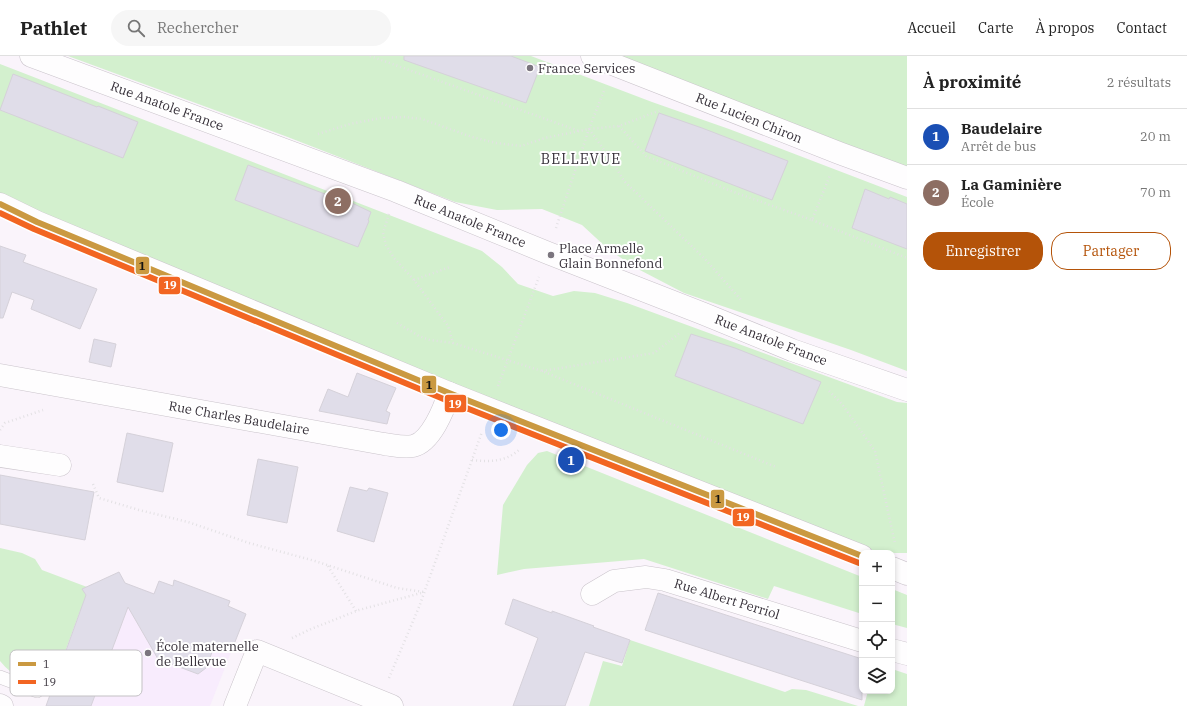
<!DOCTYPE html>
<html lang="fr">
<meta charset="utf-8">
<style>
body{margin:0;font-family:"IBM Plex Serif",serif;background:#f6f6f6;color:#222}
.controls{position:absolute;right:12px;bottom:12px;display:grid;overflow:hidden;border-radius:8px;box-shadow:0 2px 6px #0003}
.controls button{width:36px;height:36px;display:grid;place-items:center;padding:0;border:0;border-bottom:1px solid #e0e0e0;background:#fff;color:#222;font:20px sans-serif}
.you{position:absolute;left:501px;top:374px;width:14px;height:14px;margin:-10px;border:3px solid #fff;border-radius:50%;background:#1a73e8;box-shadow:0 0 0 6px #1a73e833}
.badge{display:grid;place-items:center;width:26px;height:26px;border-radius:50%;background:#b45309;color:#fff;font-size:13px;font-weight:700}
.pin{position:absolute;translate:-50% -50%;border:2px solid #fff;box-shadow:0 1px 4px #0006}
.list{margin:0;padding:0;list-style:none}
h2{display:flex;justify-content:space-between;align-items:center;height:52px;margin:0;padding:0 16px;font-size:17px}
h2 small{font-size:13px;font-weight:400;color:#767676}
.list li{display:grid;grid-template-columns:26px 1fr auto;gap:12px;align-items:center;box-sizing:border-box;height:56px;padding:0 16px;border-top:1px solid #e0e0e0}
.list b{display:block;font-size:15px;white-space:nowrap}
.list p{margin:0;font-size:13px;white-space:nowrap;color:#767676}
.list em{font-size:13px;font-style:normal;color:#767676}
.actions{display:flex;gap:8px;padding:12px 16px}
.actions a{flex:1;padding:9px 0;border:1px solid #b45309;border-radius:16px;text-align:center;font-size:14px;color:#b45309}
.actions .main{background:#b45309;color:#fff}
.icon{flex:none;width:22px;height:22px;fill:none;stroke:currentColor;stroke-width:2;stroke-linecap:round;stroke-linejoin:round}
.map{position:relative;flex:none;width:907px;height:650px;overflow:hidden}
header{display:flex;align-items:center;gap:24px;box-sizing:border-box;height:56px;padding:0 20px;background:#fff;border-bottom:1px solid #e0e0e0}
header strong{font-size:19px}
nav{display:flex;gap:22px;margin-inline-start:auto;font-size:14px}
.search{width:280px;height:36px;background:#f6f6f6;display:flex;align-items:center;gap:10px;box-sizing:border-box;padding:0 14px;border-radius:22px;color:#767676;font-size:15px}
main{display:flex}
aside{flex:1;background:#fff}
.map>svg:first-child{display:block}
.built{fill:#f8ecfd}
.green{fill:#d3f0ce}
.building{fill:#e0dde9;stroke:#d5d1d9}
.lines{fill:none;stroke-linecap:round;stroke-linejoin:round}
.lane-casing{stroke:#cac4cb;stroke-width:14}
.street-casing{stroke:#cac4cb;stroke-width:23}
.secondary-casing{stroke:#cac4cb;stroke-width:23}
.path{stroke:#e3e1e4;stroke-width:2.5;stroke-dasharray:1 3;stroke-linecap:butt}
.lane{stroke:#fefdfe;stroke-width:13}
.street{stroke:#fefdfe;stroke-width:22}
.secondary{stroke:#fefdfe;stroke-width:22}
.bus-1-casing{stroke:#fff;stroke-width:9}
.bus-2-casing{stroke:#fff;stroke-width:9}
.bus-1{stroke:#ca9941;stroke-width:6}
.bus-2{stroke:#f26522;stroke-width:6}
.poi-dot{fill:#7b757e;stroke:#fff;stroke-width:1.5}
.labels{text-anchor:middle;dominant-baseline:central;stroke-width:4;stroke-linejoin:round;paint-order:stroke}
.poi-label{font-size:13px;fill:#37313a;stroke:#fff;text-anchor:start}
.street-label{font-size:13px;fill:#37313a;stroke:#fff}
.neighbourhood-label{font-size:14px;letter-spacing:1px;fill:#37313a;stroke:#fff}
.key{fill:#fff;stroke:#c3c1c4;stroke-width:1}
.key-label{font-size:11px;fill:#37313a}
.line-badge{stroke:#fff;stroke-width:1.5}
.badge-label{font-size:11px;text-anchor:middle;font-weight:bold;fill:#fff}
.pale-badge-label{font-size:11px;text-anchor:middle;font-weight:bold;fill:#111}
</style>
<header>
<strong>Pathlet</strong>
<div class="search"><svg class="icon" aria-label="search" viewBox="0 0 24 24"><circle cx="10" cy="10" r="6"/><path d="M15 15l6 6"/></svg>Rechercher</div>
<nav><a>Accueil</a><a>Carte</a><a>À propos</a><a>Contact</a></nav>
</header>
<main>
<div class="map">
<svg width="907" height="650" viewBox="0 0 907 650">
<rect width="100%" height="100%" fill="#faf4fb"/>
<path class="built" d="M119,516L125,527L154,537L159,525L173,530L230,545L228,550L246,558L210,650H46L80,555L83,533Z"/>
<path class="green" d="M68,0H531L652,46L729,73L907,141V315L851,294L684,237L636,212L608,193L582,169L542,153L497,154L455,146L285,80Z
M618,0H907V111L851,91Z
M0,8L482,195L502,211L518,228L553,240L574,235L595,237L627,247L897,346L907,347V497H880L401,306L0,140Z
M547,395L862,521V558L774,530L768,543L644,503L524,513L497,519L503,449L527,409L538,397Z
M0,492L22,497L35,503L42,514L87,531L83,533L88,544L83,556L80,555L50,637C31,630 13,621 0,605Z
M892,533L907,539V572L892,568Z
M630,584L785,636L792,633L806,634L858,650H589L603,605L622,610Z
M892,613L907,618V650H864L868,635H892Z"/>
<path class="building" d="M404,0H511L540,11L526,47L404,4Z
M13,18L97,51L98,50L138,66L123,102L0,54Z
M659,57L702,72L788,105L772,144L645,95Z
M248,109L333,141L335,139L371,156L368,164L369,165L358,191L235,144Z
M865,133L889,143L890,141L907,148V193L852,172Z
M0,190L26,199L23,206L97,233L80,273L31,253L34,244L12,236L3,262H0Z
M691,278L735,292L821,326L803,368L675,320Z
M94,283L116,288L111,311L89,306Z
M357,317L396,332L386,355L390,357L387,368L319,355L328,333L348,341Z
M127,377L173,387L163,436L117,426Z
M258,403L298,411L287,467L247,459Z
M0,419L94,436L85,484L0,468Z
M350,431L367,435L369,432L388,437L374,486L337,475Z
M119,516L125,527L154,538L159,525L173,530L174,524L230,545L228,550L246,558L231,596L214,591L206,612L198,618L158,603L128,551L91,650H46L86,539L82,533Z
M658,537L862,603V644L645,574Z
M513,543L552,557V555L594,570L593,571L630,584L622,607L585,596L565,650H513L538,582L505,568Z"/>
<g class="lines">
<defs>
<path id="lane" d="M0,621L37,635"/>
<path id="street" d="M31,0L396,135L548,197L704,258L792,294L907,334
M592,0L839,97L907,122
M0,319L384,388C393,389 403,392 413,390C431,386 444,353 449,337
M0,400L60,409
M592,538L614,525L646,521L665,524L862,585
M892,594L907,598
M0,649L2,650
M235,650L257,595L392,650"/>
<path id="secondary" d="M0,148L37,166L449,337L862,500
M892,512L907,518"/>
</defs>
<use href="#lane" class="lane-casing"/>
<use href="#street" class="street-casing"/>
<use href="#secondary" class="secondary-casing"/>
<path class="path" d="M370,0L579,75
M619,70L646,100L731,135L812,164L830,119
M589,73L610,102L624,125L705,203L742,245
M318,78L350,68L381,62L404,61L422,63L472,81L496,87L521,90L545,82L589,73L619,70L661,54
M389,158L383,177L386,189L394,202L414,224L448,270L453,287L542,315L776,411
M812,164L907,202
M556,172L589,73L605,32
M414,224L450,211
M397,267L419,280L430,284L453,287
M542,315L654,297L681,276
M498,330L539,221
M829,335L842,348L875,395L895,488
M0,374L5,367L43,354
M472,404C490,406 506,406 520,393
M93,428L99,442L139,454L188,466L249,487L315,505L397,532L424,536
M328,510L356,555
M292,582L311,573L359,554L421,537
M389,622L419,551L482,376"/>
<use href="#lane" class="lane"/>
<use href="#street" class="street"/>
<use href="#secondary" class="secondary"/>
<defs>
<path id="bus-1" d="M0,148L37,166L449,337L862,500"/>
<path id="bus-2" d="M0,157L34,173L446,344L859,507"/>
</defs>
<use href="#bus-1" class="bus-1-casing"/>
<use href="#bus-2" class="bus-2-casing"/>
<use href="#bus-1" class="bus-1"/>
<use href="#bus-2" class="bus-2"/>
</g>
<g class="poi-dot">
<circle cx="530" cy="12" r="4"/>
<circle cx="551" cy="199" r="4"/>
<circle cx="148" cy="597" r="4"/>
</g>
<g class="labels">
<g class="poi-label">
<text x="538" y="12">France Services</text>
<text x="559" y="192">Place Armelle<tspan x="559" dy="15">Glain Bonnefond</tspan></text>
<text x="156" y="590">École maternelle<tspan x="156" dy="15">de Bellevue</tspan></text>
</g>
<g class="street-label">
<text transform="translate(167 50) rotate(20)">Rue Anatole France</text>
<text transform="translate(749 62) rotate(22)">Rue Lucien Chiron</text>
<text transform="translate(470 165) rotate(22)">Rue Anatole France</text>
<text transform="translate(771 284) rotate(21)">Rue Anatole France</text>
<text transform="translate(239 362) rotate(10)">Rue Charles Baudelaire</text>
<text transform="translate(727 543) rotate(17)">Rue Albert Perriol</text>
</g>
<g class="neighbourhood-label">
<text x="581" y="103">BELLEVUE</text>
</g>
</g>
<rect x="10" y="594" width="132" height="46" rx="6" class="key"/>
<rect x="18" y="606" width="18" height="4" fill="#ca9941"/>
<rect x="18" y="624" width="18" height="4" fill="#f26522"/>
<g class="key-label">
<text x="43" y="612">1</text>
<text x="43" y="630">19</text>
</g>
<g class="line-badge">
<rect x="135" y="200" width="15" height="19" rx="4" fill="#ca9941"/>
<rect x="158" y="220" width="23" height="19" rx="4" fill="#f26522"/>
<rect x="421" y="319" width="16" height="19" rx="4" fill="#ca9941"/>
<rect x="444" y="338" width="23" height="19" rx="4" fill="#f26522"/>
<rect x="710" y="433" width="15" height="20" rx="4" fill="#ca9941"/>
<rect x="732" y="452" width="23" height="19" rx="4" fill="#f26522"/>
</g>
<g class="badge-label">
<text x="170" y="233">19</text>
<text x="455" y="352">19</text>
<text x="743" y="465">19</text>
</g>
<g class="pale-badge-label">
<text x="142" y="214">1</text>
<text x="429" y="333">1</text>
<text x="718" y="447">1</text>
</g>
</svg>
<div class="controls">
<button>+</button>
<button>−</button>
<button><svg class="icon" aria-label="locate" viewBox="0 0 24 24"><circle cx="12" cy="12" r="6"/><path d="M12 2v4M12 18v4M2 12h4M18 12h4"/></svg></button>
<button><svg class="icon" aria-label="layers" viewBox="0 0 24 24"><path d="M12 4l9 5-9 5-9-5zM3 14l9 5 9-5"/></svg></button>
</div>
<div class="you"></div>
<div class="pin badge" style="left:571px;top:404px;background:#1a4fb4">1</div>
<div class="pin badge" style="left:338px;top:145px;background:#8d6e63">2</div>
</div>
<aside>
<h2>À proximité<small>2 résultats</small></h2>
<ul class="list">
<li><span class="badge" style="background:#1a4fb4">1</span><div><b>Baudelaire</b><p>Arrêt de bus</p></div><em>20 m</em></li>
<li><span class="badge" style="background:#8d6e63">2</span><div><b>La Gaminière</b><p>École</p></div><em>70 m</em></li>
</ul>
<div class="actions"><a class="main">Enregistrer</a><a>Partager</a></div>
</aside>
</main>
